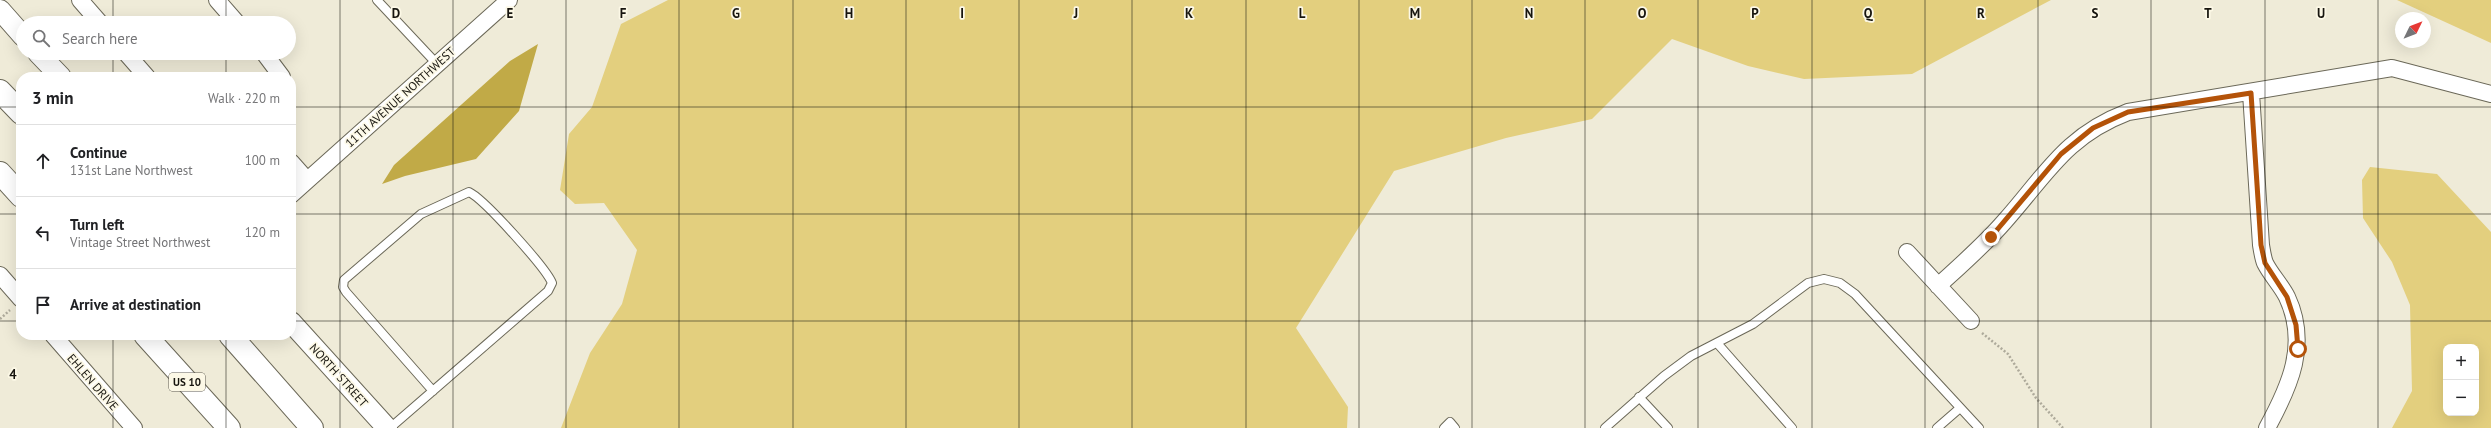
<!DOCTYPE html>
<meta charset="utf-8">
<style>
body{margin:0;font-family:"PT Sans",sans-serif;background:#f6f6f6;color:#202124}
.controls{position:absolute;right:12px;bottom:12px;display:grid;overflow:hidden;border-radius:8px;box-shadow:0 4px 16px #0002}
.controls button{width:36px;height:36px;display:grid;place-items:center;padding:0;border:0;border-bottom:1px solid #e0e0e0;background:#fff;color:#202124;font:20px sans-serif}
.compass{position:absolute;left:2395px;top:12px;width:36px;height:36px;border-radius:50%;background:#fff;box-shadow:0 4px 16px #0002;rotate:47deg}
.stop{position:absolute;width:12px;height:12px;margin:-9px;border:3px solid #b45309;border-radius:50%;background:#fff}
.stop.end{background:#b45309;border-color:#fff;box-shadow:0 1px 4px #0008}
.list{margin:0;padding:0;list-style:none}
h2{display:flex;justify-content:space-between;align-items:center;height:52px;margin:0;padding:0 16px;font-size:17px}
h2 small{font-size:13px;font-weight:400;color:#757577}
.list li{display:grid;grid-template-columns:26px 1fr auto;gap:12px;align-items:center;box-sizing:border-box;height:72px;padding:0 16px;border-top:1px solid #e0e0e0}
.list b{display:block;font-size:15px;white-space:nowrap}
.list p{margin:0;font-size:13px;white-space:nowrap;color:#757577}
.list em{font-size:13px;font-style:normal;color:#757577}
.icon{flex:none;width:22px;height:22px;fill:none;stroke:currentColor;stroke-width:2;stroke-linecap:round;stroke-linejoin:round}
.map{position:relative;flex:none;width:2491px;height:428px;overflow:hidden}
.search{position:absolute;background:#fff;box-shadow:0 4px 16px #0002;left:16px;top:16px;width:280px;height:44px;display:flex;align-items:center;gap:10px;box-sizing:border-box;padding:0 14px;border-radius:22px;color:#757577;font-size:15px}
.panel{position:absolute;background:#fff;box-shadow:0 4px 16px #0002;left:16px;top:72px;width:280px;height:268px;border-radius:16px}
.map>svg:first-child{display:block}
.green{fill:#e3cf7e;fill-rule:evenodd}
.water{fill:#c1aa47}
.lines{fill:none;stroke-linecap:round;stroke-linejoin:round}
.service-casing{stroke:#6b6858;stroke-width:10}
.minor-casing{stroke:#6b6858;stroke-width:18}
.tertiary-casing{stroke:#6b6858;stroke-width:22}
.motorway-casing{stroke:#6b6858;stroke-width:24}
.path{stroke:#aeaa9b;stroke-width:2.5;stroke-dasharray:2 2;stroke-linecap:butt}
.service{stroke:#fff;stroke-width:8}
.minor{stroke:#fff;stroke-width:16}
.tertiary{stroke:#fff;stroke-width:20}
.motorway{stroke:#fff;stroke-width:22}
.route{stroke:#b45309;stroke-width:5}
.grid{fill:none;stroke:#17150f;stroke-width:1;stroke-opacity:0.55}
.labels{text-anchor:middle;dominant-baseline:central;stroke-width:3.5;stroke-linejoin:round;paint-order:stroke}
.shield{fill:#fcf8e6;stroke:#5c5950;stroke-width:1}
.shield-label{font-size:11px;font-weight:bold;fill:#17150f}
.street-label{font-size:12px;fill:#17150f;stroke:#fcf8e6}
.grid-label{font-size:13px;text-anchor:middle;font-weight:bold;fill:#17150f;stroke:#fcf8e6;stroke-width:3.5;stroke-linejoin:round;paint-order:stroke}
</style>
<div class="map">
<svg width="2491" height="428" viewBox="0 0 2491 428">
<rect width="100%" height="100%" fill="#efebd8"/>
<path class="green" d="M668,0H2051L1912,74L1804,79L1748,66L1672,39L1592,119L1506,138L1394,171L1296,328L1348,407L1347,428H561L590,353L622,304L637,250L604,203L575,204L560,190L569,134L592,107L621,24Z
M2397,0H2491V43Z
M2370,167L2437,174L2491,232V428H2392L2412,391L2410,305L2392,262L2363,218L2362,180ZM2446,347H2476V413H2446Z"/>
<path class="water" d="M538,44L519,111L476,159L405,176L382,184L394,165L510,61Z"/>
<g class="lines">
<defs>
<path id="service" d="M377,0L437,64
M1717,343L1792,428
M1639,397L1668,428
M390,428L548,291L552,283C546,268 484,199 469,192L421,214L344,280L343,287L346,292L433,391
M1444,428L1450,422L1455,428
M1605,428L1664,376L1691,356L1753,324L1808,283L1824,279L1840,283L1855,294L1979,428
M1937,428L1960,408"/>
<path id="minor" d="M80,0L100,23
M217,0L237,23
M126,53L147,77
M264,53L282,77
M2251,93L2261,245C2262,251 2263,258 2265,263C2271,275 2281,285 2287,297C2309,344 2290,386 2267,428
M291,162L307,180
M291,195L509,0
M1907,252L1971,321
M0,275L21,299
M1938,286C1961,265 1984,245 2004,222C2046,175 2065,136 2128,112L2392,68L2491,94
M53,335L134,428"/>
<path id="tertiary" d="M0,10L23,36
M38,53L61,77
M291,322L387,428"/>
<path id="motorway" d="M0,91L21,113
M0,173L21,196
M145,335L229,428
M230,335L312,428"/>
</defs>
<use href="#service" class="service-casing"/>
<use href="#minor" class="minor-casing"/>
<use href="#tertiary" class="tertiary-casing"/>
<use href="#motorway" class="motorway-casing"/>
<path class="path" d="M0,319L10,310
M1982,333L2008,354L2036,398L2063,428"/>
<use href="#service" class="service"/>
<use href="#minor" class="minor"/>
<use href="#tertiary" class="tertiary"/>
<use href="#motorway" class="motorway"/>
</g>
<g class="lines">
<path class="route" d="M1991,237L2061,154L2093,128L2128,112L2251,93L2261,245L2265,263L2287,297L2296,325L2298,349"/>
</g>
<path class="grid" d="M113,0V23M226,0V23M340,0V428M453,0V428M566,0V428M679,0V428M793,0V428M906,0V428M1019,0V428M1132,0V428M1246,0V428M1359,0V428M1472,0V428M1585,0V428M1698,0V428M1812,0V428M1925,0V428M2038,0V428M2151,0V428M2265,0V428M2378,0V428M113,53V77M226,53V77M0,107H21M291,107H2491M0,214H21M291,214H2491M0,321H21M291,321H2491M113,335V428M226,335V428"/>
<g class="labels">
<rect class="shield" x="169" y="373" width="36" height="18" rx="3"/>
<g class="shield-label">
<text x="187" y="382">US 10</text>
</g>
<g class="street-label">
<text transform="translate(400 97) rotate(-42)">11TH AVENUE NORTHWEST</text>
<text transform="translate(339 375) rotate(48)">NORTH STREET</text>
<text transform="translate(93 382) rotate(49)">EHLEN DRIVE</text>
</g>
</g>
<g class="grid-label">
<text x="396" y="18">D</text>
<text x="510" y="18">E</text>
<text x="623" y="18">F</text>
<text x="736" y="18">G</text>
<text x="849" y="18">H</text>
<text x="962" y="18">I</text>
<text x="1076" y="18">J</text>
<text x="1189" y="18">K</text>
<text x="1302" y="18">L</text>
<text x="1415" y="18">M</text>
<text x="1529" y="18">N</text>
<text x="1642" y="18">O</text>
<text x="1755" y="18">P</text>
<text x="1868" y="18">Q</text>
<text x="1981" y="18">R</text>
<text x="2095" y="18">S</text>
<text x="2208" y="18">T</text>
<text x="2321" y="18">U</text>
<text x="13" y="379">4</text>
</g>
</svg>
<div class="controls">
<button>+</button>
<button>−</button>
</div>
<svg class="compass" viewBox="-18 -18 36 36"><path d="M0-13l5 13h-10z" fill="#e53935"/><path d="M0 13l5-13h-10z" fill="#757577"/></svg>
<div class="stop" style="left:2298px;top:349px"></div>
<div class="stop end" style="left:1991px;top:237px"></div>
<div class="search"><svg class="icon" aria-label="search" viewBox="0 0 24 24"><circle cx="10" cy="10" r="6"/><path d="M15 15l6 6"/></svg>Search here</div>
<section class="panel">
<h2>3 min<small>Walk · 220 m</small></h2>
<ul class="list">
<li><svg class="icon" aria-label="ahead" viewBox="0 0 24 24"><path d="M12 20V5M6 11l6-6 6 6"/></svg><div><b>Continue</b><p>131st Lane Northwest</p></div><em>100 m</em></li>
<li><svg class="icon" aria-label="left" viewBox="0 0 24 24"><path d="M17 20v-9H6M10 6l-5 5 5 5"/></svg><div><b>Turn left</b><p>Vintage Street Northwest</p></div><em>120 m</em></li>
<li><svg class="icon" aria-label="arrive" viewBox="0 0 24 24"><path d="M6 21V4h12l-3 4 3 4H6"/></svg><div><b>Arrive at destination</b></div></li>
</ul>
</section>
</div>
